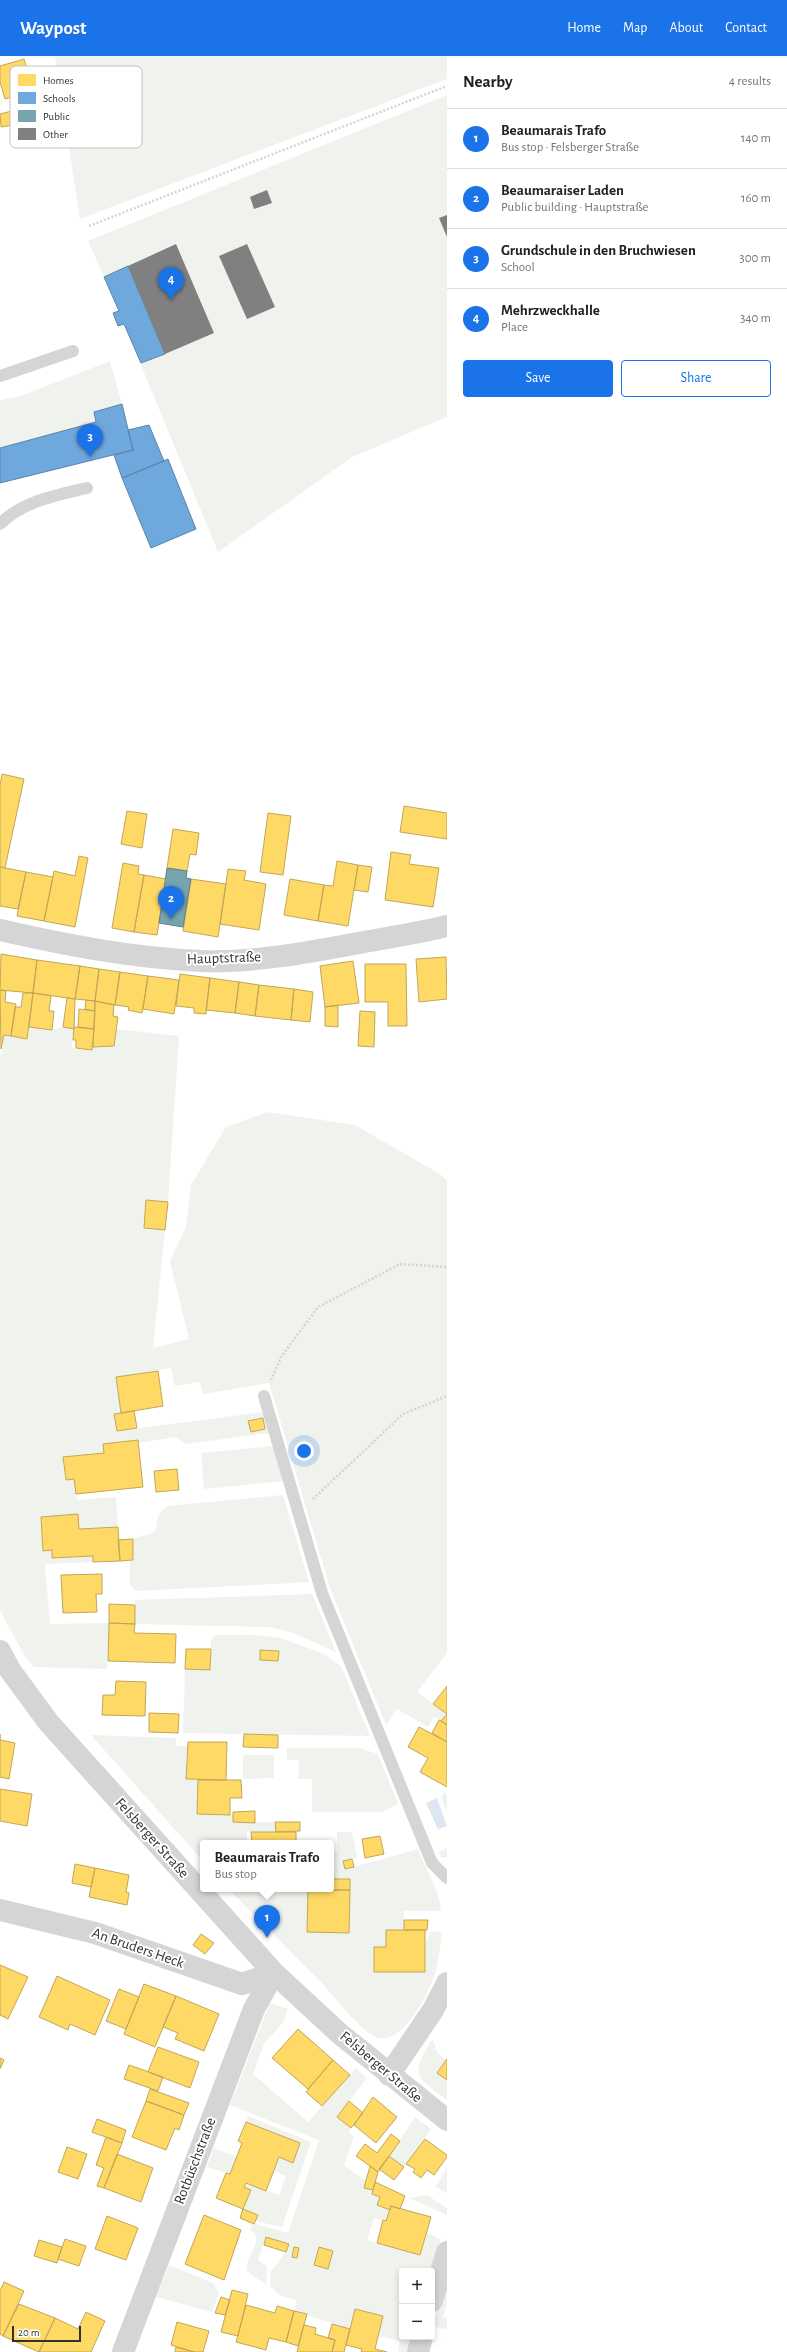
<!DOCTYPE html>
<meta charset="utf-8">
<style>
body{margin:0;font-family:"Alegreya Sans",sans-serif;background:#f2f2f2;color:#222}
.controls{position:absolute;right:12px;bottom:12px;display:grid;overflow:hidden;border-radius:4px;box-shadow:0 2px 6px #0003}
.controls button{width:36px;height:36px;display:grid;place-items:center;padding:0;border:0;border-bottom:1px solid #e0e0e0;background:#fff;color:#222;font:20px sans-serif}
.scale{position:absolute;left:12px;bottom:10px;width:69px;box-sizing:border-box;padding-left:4px;border:2px solid #313131;border-top:0;font-size:11px;line-height:14px;white-space:nowrap;color:#313131;-webkit-text-stroke:3px #fff;paint-order:stroke}
.you{position:absolute;left:304px;top:1395px;width:14px;height:14px;margin:-10px;border:3px solid #fff;border-radius:50%;background:#1a73e8;box-shadow:0 0 0 6px #1a73e833}
.badge{display:grid;place-items:center;width:26px;height:26px;border-radius:50%;background:#1a73e8;color:#fff;font-size:13px;font-weight:700}
.pin{position:absolute;translate:-50% -33px;filter:drop-shadow(0 1px 2px #0008)}
.pin::after{content:'';position:absolute;top:21px;width:14px;height:12px;background:inherit;clip-path:polygon(0 0,100% 0,50% 100%)}
.popup{position:absolute;left:200px;top:1784px;width:134px;height:52px;box-sizing:border-box;display:grid;place-content:center;border-radius:4px;background:#fff;filter:drop-shadow(0 1px 3px #0005);font-size:13px;white-space:nowrap;color:#767676}
.popup b{font-size:15px;color:#222}
.popup::after{content:'';position:absolute;left:50%;top:100%;margin-left:-8px;border:8px solid transparent;border-top-color:#fff}
.list{margin:0;padding:0;list-style:none}
h2{display:flex;justify-content:space-between;align-items:center;height:52px;margin:0;padding:0 16px;font-size:17px}
h2 small{font-size:13px;font-weight:400;color:#767676}
.list li{display:grid;grid-template-columns:26px 1fr auto;gap:12px;align-items:center;box-sizing:border-box;height:60px;padding:0 16px;border-top:1px solid #e0e0e0}
.list b{display:block;font-size:15px;white-space:nowrap}
.list p{margin:0;font-size:13px;white-space:nowrap;color:#767676}
.list em{font-size:13px;font-style:normal;color:#767676}
.actions{display:flex;gap:8px;padding:12px 16px}
.actions a{flex:1;padding:9px 0;border:1px solid #1a73e8;border-radius:4px;text-align:center;font-size:14px;color:#1a73e8}
.actions .main{background:#1a73e8;color:#fff}
.map{position:relative;flex:none;width:447px;height:2296px;overflow:hidden}
header{display:flex;align-items:center;gap:24px;box-sizing:border-box;height:56px;padding:0 20px;background:#1a73e8;color:#fff}
header strong{font-size:19px}
nav{display:flex;gap:22px;margin-inline-start:auto;font-size:14px}
main{display:flex}
aside{flex:1;background:#fff}
.map>svg:first-child{display:block}
.green{fill:#f0f3ed}
.water{fill:#dde6f1}
.homes{fill:#ffd966;stroke:#c1a756}
.schools{fill:#6fa8dc;stroke:#5c84a9}
.public{fill:#76a5af;stroke:#618289}
.building{fill:#808080}
.lines{fill:none;stroke-linecap:round;stroke-linejoin:round}
.path{stroke:#d4d4d4;stroke-width:2.5;stroke-dasharray:2 2;stroke-linecap:butt}
.service{stroke:#d5d5d5;stroke-width:12}
.minor{stroke:#d5d5d5;stroke-width:22}
.labels{text-anchor:middle;dominant-baseline:central;stroke-width:4;stroke-linejoin:round;paint-order:stroke}
.street-label{font-size:15px;fill:#313131;stroke:#fff}
.key{fill:#fff;stroke:#c1c1c1;stroke-width:1}
.key-label{font-size:11px;fill:#313131}
</style>
<header>
<strong>Waypost</strong>
<nav><a>Home</a><a>Map</a><a>About</a><a>Contact</a></nav>
</header>
<main>
<div class="map">
<svg width="447" height="2296" viewBox="0 0 447 2296">
<rect width="100%" height="100%" fill="#fff"/>
<path class="green" d="M55,0H447V23L80,163Z
M447,39V361L352,401L218,496L124,268L118,270L113,257L119,254L88,185Z
M110,305L122,348L94,356L96,366L0,392V344L21,340Z
M29,971L52,974L63,971L74,973L72,992L92,994L93,991L114,990L117,973L179,980L168,1146L146,1144L144,1171L165,1174L153,1292L189,1283L170,1205L186,1171L191,1129L226,1071L268,1056L355,1069L440,1118L447,1124V1597L417,1636L447,1658L441,1665L434,1661L428,1671L397,1653L386,1669L330,1532L269,1327L203,1338L200,1326L175,1330L171,1312L116,1321L121,1357L114,1358L117,1375L264,1356L270,1377L185,1388L176,1381L138,1387V1384L103,1388L104,1397L63,1402L65,1424L74,1423L77,1444L116,1441L118,1471L79,1473L44,1495L52,1494V1502L93,1500V1506L45,1508L50,1568L109,1567L107,1613L34,1611L24,1599L0,1554V1003L4,979L27,983Z
M274,1390L284,1425L204,1433L201,1397Z
M283,1439L309,1526L138,1535L133,1533L130,1527V1504H133V1483L153,1477L156,1472L158,1461L162,1454L168,1450Z
M312,1538L336,1596L296,1578L270,1571L135,1568V1544Z
M216,1579H256L281,1582L324,1598L341,1610L370,1680L183,1677L185,1613L210,1614L211,1584Z
M91,1679L176,1682V1690H187L186,1723L198,1724L197,1758L233,1759V1766H275L276,1776H247V1787H203V1805Z
M287,1692H360L378,1698L398,1748L382,1756H312V1723H298L299,1704H287Z
M243,1699H274V1722L243,1723Z
M444,1736L447,1738V1756L441,1742Z
M337,1776H352L357,1802L344,1805L346,1813L418,1793C425,1812 440,1835 441,1855H404V1874H386V1891L374,1892V1916H425V1889L431,1875L442,1876C440,1891 439,1906 434,1920C428,1939 403,1987 379,1982C363,1979 330,1935 317,1922C287,1892 258,1863 229,1833H264L268,1836L278,1833H331V1797L337,1796Z
M447,1792V1801H441L438,1796Z
M270,1947L288,1953L284,1965L264,1988L253,2018L308,2066L356,2012L367,2022L337,2061L351,2072L349,2076L354,2081L344,2109L366,2125L364,2132L373,2134L372,2138L380,2141L378,2150L390,2154L386,2165L374,2162L367,2184L420,2199L427,2176L441,2184L430,2215H402V2281H412L408,2296H398L400,2285L378,2280L383,2260L355,2253L350,2273L294,2255L297,2244L281,2240L270,2230L271,2215L286,2196L288,2188L266,2181L258,2204L267,2210L266,2229L247,2215C244,2204 262,2188 254,2176L250,2174L252,2167L288,2177L319,2084L230,2049Z
M432,1984L434,1986L437,1996L446,2004L437,2017L447,2024V2044C415,2020 409,2020 432,1984Z
M248,2060L311,2086L282,2171L255,2165L257,2159L243,2153L251,2134L244,2131L246,2127L279,2139L286,2120L274,2115L279,2101L293,2107L300,2087L246,2066Z
M415,2061L431,2073L404,2111L389,2100Z
M214,2092L237,2101L230,2118L207,2111Z
M447,2112V2137L435,2131Z
M427,2139L447,2152V2159L409,2142Z
M169,2209L213,2227L219,2237L212,2256L156,2241Z
M447,2220V2249L443,2261L447,2262V2274L433,2270Z"/>
<path class="water" d="M437,1742L447,1770L438,1773L426,1747Z"/>
<path class="homes" d="M24,3L34,35L5,43L0,26V10Z
M16,54L19,68L1,71L0,58Z
M2,718L24,723L5,812L0,811V729Z
M404,750L447,757V783L400,776Z
M127,755L147,758L142,792L121,788Z
M268,757L291,760L283,819L260,816Z
M173,773L199,777L196,799L190,798L187,815L167,812Z
M391,796L411,799L409,808L439,812L433,851L385,844Z
M79,800L88,802L75,871L44,865L54,815L75,820Z
M337,805L358,809L348,870L318,865L324,829L333,830Z
M123,807L139,810L138,818L144,819L134,876L112,872Z
M358,809L372,811L368,836L354,834Z
M0,811L26,816L18,853L0,850Z
M228,813L246,815L244,824L266,828L259,874L220,868Z
M26,816L53,821L44,865L17,860Z
M144,819L166,823L157,879L134,876Z
M191,823L226,828L218,881L183,875Z
M290,823L324,829L318,865L284,859Z
M1,898L37,904L33,937L0,934Z
M446,901L447,943L419,946L416,903Z
M37,904L80,910L75,943L33,937Z
M353,905L359,947L325,951L320,910Z
M365,908H406L407,970H388V946H365Z
M80,910L99,913L95,945L75,943Z
M99,913L120,916L115,949L95,945Z
M120,916L148,920L142,957L128,954L129,951L115,949Z
M180,918L210,922L206,958L194,957V952L176,950Z
M148,920L179,924L174,958L143,953Z
M210,922L239,926L235,957L206,954Z
M239,926L259,929L255,960L235,957Z
M259,929L294,933L291,964L255,960Z
M294,933L313,936L310,966L291,964Z
M0,934L6,935L5,946L16,948L11,980L4,979L1,993Z
M23,937H33L27,983L11,980L15,951H21Z
M33,937L51,940L49,955H54L52,974L29,971Z
M67,942L75,943L74,973L63,971Z
M86,944L95,945V955L85,953Z
M95,945L114,949L113,960L118,961L114,990L93,991Z
M338,949V971L325,970V951Z
M79,953L95,955L94,973L78,971Z
M360,955L375,956L374,991L358,990Z
M74,971L94,973L92,994L76,992V984H73Z
M146,1144L168,1146L165,1174L144,1172Z
M158,1315L163,1350L121,1357L116,1321Z
M134,1355L137,1372L117,1375L114,1358Z
M263,1362L265,1373L251,1376L248,1365Z
M138,1384L143,1431L76,1438L74,1423L66,1424L63,1401L104,1397L103,1388Z
M177,1413L179,1434L156,1436L154,1415Z
M78,1458L79,1473L118,1471L120,1505L93,1506V1500L52,1502V1494L43,1495L41,1461Z
M133,1483V1504L120,1505L118,1484Z
M102,1518V1538H96L97,1556L63,1557L61,1519Z
M109,1548L135,1549V1568L109,1567Z
M109,1567L135,1568L134,1577L176,1578L175,1607L108,1605Z
M186,1593H211L210,1614L185,1613Z
M260,1594L279,1595L278,1605L260,1604Z
M116,1625L146,1626L145,1660L102,1659L103,1639H115Z
M447,1630V1658L433,1648Z
M149,1657L179,1658L178,1677L149,1676Z
M447,1658V1669L441,1665Z
M439,1664L447,1669V1686L432,1677Z
M419,1671L447,1686V1731L420,1716L428,1702L408,1691Z
M0,1678V1684L15,1687L9,1723L0,1721Z
M244,1678L278,1679V1692L243,1691Z
M188,1686H227L226,1724L186,1723Z
M198,1724H241L242,1742H230V1759L197,1758Z
M0,1733L32,1738L27,1770L0,1765Z
M255,1755V1767L233,1766V1756Z
M275,1766H300V1775L276,1776Z
M251,1776H296V1787H252Z
M380,1780L384,1798L365,1802L362,1783Z
M352,1803L354,1811L345,1813L343,1805Z
M75,1808L95,1812L91,1831L72,1827Z
M95,1812L129,1819L126,1836L129,1837L127,1849L89,1841Z
M331,1823H350V1834H326L331,1833Z
M308,1834H350L349,1877L307,1876Z
M404,1864H428L427,1874H404Z
M386,1874H425V1916H374V1891H386Z
M201,1878L214,1887L205,1898L193,1889Z
M0,1909L28,1921L8,1963L0,1959Z
M57,1920L110,1944L95,1979L70,1968L68,1974L39,1961Z
M144,1928L176,1940L155,1991L124,1978Z
M119,1933L139,1941L126,1973L106,1965Z
M176,1940L219,1958L204,1995L175,1983L178,1977L163,1971Z
M298,1973L333,2004L308,2033L272,2002Z
M158,1991L199,2006L190,2032L148,2016Z
M0,2002L4,2004L0,2013Z
M447,2003V2024L437,2017Z
M333,2004L350,2019L322,2050L306,2036Z
M129,2009L163,2021L158,2035L124,2023Z
M150,2033L189,2047L184,2059L146,2045Z
M373,2041L397,2061L376,2087L354,2069Z
M146,2045L184,2059L179,2074L175,2072L166,2094L132,2081Z
M349,2045L363,2057L351,2072L337,2061Z
M97,2063L126,2074L122,2087L92,2076Z
M246,2066L300,2087L293,2107L279,2101L266,2135L246,2127L244,2131L251,2134L243,2153L216,2142L226,2117L230,2118L242,2087L238,2085Z
M391,2078L400,2085L378,2116L356,2100L365,2088L377,2097Z
M106,2081L122,2087L104,2132L97,2130L104,2112L96,2109Z
M425,2083L447,2099V2101L434,2119L427,2114L421,2122L413,2116L415,2113L406,2108Z
M67,2091L87,2098L78,2123L58,2116Z
M117,2098L153,2112L141,2146L104,2132Z
M389,2100L404,2111L394,2124L379,2113Z
M370,2110L378,2116L373,2134L364,2132Z
M375,2126L405,2140L400,2153L391,2150L390,2154L377,2149L380,2141L372,2138Z
M391,2150L431,2161L420,2199L377,2187L383,2164L386,2165Z
M243,2153L258,2159L254,2168L240,2162Z
M204,2159L241,2174L224,2224L185,2208Z
M107,2160L138,2172L126,2204L95,2193Z
M266,2181L289,2188L286,2196L264,2189Z
M65,2183L86,2190L79,2210L58,2203Z
M39,2184L62,2191L57,2207L34,2200Z
M294,2191L299,2192L297,2202L292,2201Z
M319,2191L333,2195L328,2213L314,2209Z
M4,2226L24,2235L3,2280L0,2278V2235Z
M232,2234L248,2238L238,2280L221,2276Z
M221,2241L230,2244L225,2259L215,2257Z
M19,2248L55,2262L39,2296L3,2280Z
M246,2249L275,2257L277,2250L294,2255L286,2286L269,2282L266,2294L236,2286Z
M355,2253L383,2260L375,2293L387,2296H361L362,2293L346,2289Z
M294,2255L307,2258L298,2290L286,2286Z
M86,2256L105,2265L91,2296H39L55,2262L78,2273Z
M177,2266L209,2275L203,2296H194L171,2289Z
M332,2268L350,2273L344,2296H332L335,2284L328,2282Z
M304,2269L316,2272L315,2278L335,2284L332,2296H297Z
M176,2291L194,2296H175Z"/>
<path class="schools" d="M128,210L165,298L141,307L124,268L118,270L113,257L119,255L104,221Z
M122,348L133,394L0,427V392L96,366L94,356Z
M149,369L164,405L122,422L114,399L133,394L128,374Z
M168,403L196,473L151,492L122,422Z"/>
<path class="public" d="M167,812L187,815L186,822L191,823L183,871L159,867Z"/>
<path class="building" d="M267,134L272,147L254,153L250,141Z
M447,159V181L439,162Z
M176,188L214,277L165,298L128,210Z
M247,188L275,251L247,263L219,200Z"/>
<g class="lines">
<path class="path" d="M89,170L447,30
M271,1324L281,1301L318,1251L400,1208L447,1211
M313,1443L403,1358L447,1340"/>
<path class="service" d="M0,320L73,295
M0,468C23,445 57,439 87,432
M264,1340L322,1537L432,1807L447,1822"/>
<path class="minor" d="M0,874C66,889 133,902 201,905C254,907 311,896 364,886C391,881 420,877 447,870
M0,1595L10,1614L49,1667L274,1917L340,1978L447,2064
M0,1854L95,1877L242,1928L274,1917
M389,2019L433,1954L447,1927
M432,2245L447,2196
M123,2296L254,1953L274,1917
M418,2296L422,2281"/>
</g>
<g class="labels">
<g class="street-label">
<text transform="translate(224 902) rotate(-2)">Hauptstraße</text>
<text transform="translate(152 1782) rotate(48)">Felsberger Straße</text>
<text transform="translate(138 1892) rotate(19)">An Bruders Heck</text>
<text transform="translate(381 2011) rotate(40)">Felsberger Straße</text>
<text transform="translate(195 2105) rotate(-69)">Rotbüschstraße</text>
</g>
</g>
<rect x="10" y="10" width="132" height="82" rx="6" class="key"/>
<rect x="18" y="18" width="18" height="12" fill="#ffd966"/>
<rect x="18" y="36" width="18" height="12" fill="#6fa8dc"/>
<rect x="18" y="54" width="18" height="12" fill="#76a5af"/>
<rect x="18" y="72" width="18" height="12" fill="#808080"/>
<g class="key-label">
<text x="43" y="28">Homes</text>
<text x="43" y="46">Schools</text>
<text x="43" y="64">Public</text>
<text x="43" y="82">Other</text>
</g>
</svg>
<div class="controls">
<button>+</button>
<button>−</button>
</div>
<div class="scale">20 m</div>
<div class="you"></div>
<div class="pin badge" style="left:267px;top:1882px">1</div>
<div class="popup"><b>Beaumarais Trafo</b>Bus stop</div>
<div class="pin badge" style="left:171px;top:863px">2</div>
<div class="pin badge" style="left:90px;top:401px">3</div>
<div class="pin badge" style="left:171px;top:244px">4</div>
</div>
<aside>
<h2>Nearby<small>4 results</small></h2>
<ul class="list">
<li><span class="badge">1</span><div><b>Beaumarais Trafo</b><p>Bus stop · Felsberger Straße</p></div><em>140 m</em></li>
<li><span class="badge">2</span><div><b>Beaumaraiser Laden</b><p>Public building · Hauptstraße</p></div><em>160 m</em></li>
<li><span class="badge">3</span><div><b>Grundschule in den Bruchwiesen</b><p>School</p></div><em>300 m</em></li>
<li><span class="badge">4</span><div><b>Mehrzweckhalle</b><p>Place</p></div><em>340 m</em></li>
</ul>
<div class="actions"><a class="main">Save</a><a>Share</a></div>
</aside>
</main>
